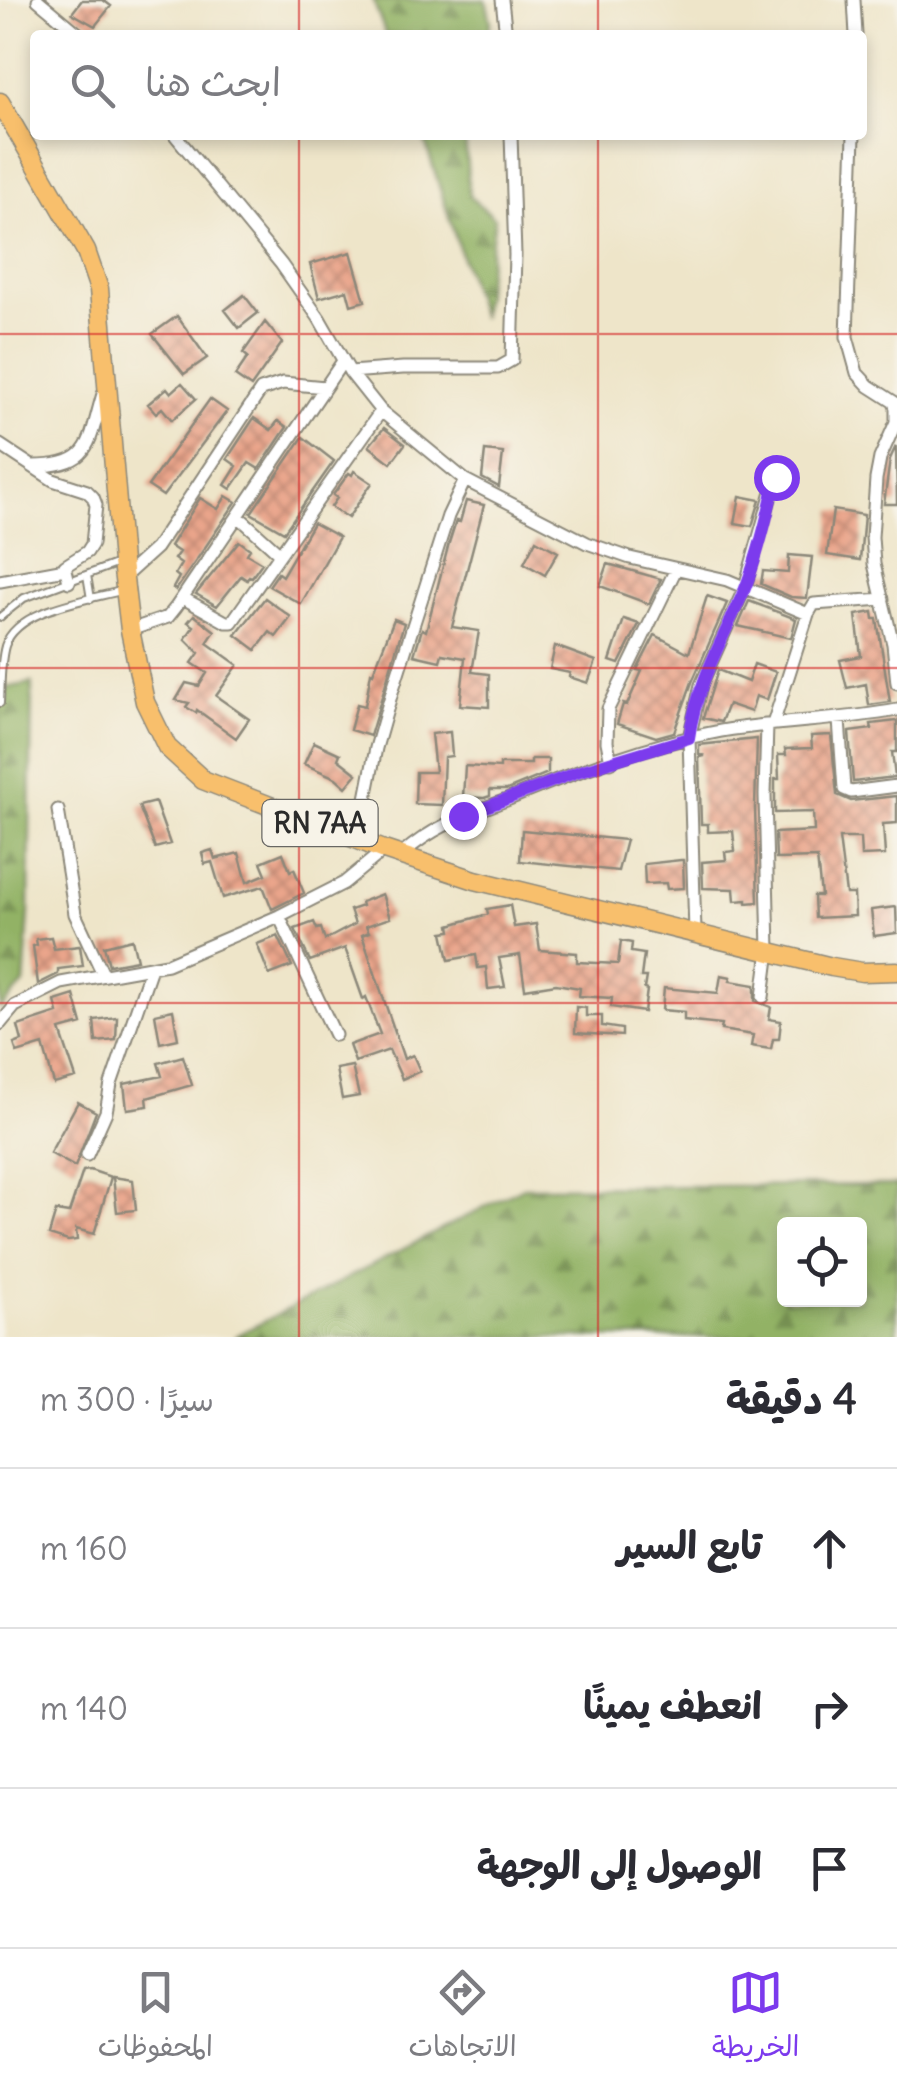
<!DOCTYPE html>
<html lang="ar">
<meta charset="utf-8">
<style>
body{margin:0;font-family:Delius,"Playpen Sans Arabic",sans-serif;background:#f7f7f7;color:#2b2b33;direction:rtl}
.controls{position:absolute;right:30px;bottom:30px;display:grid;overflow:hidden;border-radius:10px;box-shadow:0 5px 15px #0003}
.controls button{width:90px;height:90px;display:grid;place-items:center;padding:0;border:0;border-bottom:2px solid #e1e1e2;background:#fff;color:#2b2b33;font:50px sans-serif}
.stop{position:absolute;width:30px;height:30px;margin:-22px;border:8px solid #7c3aed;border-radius:50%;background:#fff}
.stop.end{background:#7c3aed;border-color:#fff;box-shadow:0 2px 10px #0008}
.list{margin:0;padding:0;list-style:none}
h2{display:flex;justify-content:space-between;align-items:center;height:130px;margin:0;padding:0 40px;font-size:42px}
h2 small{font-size:32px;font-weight:400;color:#7c7c81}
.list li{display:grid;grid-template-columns:65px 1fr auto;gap:30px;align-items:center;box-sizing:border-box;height:160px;padding:0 40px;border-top:2px solid #e1e1e2}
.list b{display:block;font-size:38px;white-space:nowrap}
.list em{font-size:32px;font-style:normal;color:#7c7c81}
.icon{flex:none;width:55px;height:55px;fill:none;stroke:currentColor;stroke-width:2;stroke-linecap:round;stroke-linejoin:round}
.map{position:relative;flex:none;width:897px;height:1337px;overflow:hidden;direction:ltr}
.search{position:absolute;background:#fff;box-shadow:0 5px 15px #0003;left:30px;right:30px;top:30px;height:110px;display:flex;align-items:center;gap:25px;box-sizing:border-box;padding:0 35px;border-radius:10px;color:#7c7c81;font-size:38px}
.sheet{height:610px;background:#fff}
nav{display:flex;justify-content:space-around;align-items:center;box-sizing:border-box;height:140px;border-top:2px solid #e1e1e2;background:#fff;font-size:28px;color:#7c7c81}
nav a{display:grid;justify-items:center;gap:5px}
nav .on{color:#7c3aed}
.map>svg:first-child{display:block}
.forest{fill:url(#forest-firs);stroke:#5e6e48;stroke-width:2.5;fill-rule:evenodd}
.building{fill:url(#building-cross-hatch)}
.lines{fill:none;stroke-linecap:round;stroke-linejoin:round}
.lane-casing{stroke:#8c887a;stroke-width:10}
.street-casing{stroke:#8c887a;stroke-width:15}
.primary-casing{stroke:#8c887a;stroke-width:21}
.lane{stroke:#fff;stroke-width:6}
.street{stroke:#fff;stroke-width:11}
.primary{stroke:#f8bf6c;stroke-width:18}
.route{stroke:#7c3aed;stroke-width:12}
.grid{fill:none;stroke:#d62828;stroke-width:2.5;stroke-opacity:0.55}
.labels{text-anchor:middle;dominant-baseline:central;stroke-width:8;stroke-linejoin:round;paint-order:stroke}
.shield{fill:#f7f3e8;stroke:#686764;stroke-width:2.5}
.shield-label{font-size:28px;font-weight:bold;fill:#2b2b2b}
</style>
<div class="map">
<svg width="897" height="1337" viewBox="0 0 897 1337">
<defs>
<pattern id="forest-firs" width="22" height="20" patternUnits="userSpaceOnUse" patternTransform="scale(2.5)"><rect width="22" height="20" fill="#92b265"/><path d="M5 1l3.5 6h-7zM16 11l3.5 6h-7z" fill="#779153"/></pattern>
<pattern id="building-cross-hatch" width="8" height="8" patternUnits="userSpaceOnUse" patternTransform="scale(2.5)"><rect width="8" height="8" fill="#eaa58b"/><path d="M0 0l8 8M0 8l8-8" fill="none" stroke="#be8772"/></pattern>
</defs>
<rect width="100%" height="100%" fill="#f7f3e8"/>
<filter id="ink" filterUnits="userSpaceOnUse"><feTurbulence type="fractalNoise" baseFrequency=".01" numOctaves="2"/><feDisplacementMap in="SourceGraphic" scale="20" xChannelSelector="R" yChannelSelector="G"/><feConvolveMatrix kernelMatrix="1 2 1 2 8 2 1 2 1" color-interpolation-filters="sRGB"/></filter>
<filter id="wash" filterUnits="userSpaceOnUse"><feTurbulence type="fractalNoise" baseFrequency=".0048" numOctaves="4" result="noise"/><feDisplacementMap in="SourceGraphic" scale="40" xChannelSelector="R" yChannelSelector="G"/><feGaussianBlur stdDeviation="2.25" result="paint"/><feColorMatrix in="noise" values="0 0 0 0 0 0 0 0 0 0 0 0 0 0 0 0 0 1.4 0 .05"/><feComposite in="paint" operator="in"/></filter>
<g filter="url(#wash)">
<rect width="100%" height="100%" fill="#eee5c9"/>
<path class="forest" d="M373,0H486L491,22L487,35H386Z
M423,135H465L469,196L495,218L481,318Z
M32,683L29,913L24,984L0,1009V689Z
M897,1185V1337H234L523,1187ZM784,1224H860V1300H784Z"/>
<g id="blocks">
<path class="building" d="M82,0H103L111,6L95,26L72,13Z
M351,252L365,301L351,305L347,290L319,298L310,264Z
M244,295L258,313L239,328L225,310Z
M177,316L207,358L184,374L152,334Z
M265,322L282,343L251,387L235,376L248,357L243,353Z
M182,383L196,399L172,420L162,408L156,413L148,404L167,388L171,393Z
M210,399L227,411L163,496L148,486Z
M254,418L271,430L278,421L287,427L259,469L249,463L231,489L225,485L237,466L227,459Z
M384,428L405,444L391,463L369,446Z
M303,437L334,461L284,532L251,513Z
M896,446L897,504H884L890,459Z
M485,451L503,453L499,487L482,478Z
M354,471L372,483L348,518L331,507L337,498L333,495L349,473L352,475Z
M226,496L236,502L176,590L173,588L179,577L175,574L181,564L174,559L179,552L170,546L200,498L218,509Z
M740,496L760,500L752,526L735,523Z
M466,501L484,505L452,627L479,631L472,672L489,674V707L460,705L465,658L442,654L440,661L414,655L422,629L426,631L449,543L456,521L460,522Z
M833,510L864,515L860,560L827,555Z
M313,523L339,537L301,604L269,586L278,573L282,576Z
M536,540L558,552L545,575L524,563Z
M239,541L250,549L247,554L262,563L252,577L249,576L247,580L241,576L217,606L196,594Z
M789,555L812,557L807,598L791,597L761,584L763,571L788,573Z
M608,564L661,579L649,604L600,586Z
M707,596L727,603L692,682L674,732L656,737L617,724L623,704L627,705L642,671L637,670L655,635L689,653Z
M265,598L291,617L276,637L270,632L256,650L236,635Z
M749,601L796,619L791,638L738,626Z
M873,612L874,619H877L890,702L869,705L866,684L847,688L840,660L861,656L856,615Z
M194,615L215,631L207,643L238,665L216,696L249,719L236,738L197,710L196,713L186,707L189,703L176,700L186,683L199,686L207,673L192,663L199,653L185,639L194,626L188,622Z
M394,619L404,623L370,736L350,730L357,704L365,706L371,672L373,673Z
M624,619L639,624L619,664L610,661Z
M555,646L596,661L588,683L569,677L570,673L550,669Z
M754,664L776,672L767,700L756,696L751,712L728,704L721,722L703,718L718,670L748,682Z
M897,721V752H892L895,777L853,782L849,732L872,729L871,724Z
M450,732L452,756L444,757L442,805L415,804L416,772H435L431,734Z
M831,735L837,795L851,801L897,796V823L883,824L885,855L861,856L860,838H839L846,894H854L855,916L815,918L814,896H821L817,858L776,859L775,833L814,831L813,812L775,813V779H779L778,755H786L785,749L812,748L811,736Z
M757,739L755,808L758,902L747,903V900L735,901L734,889L703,888L702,862L726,860L725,852L735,851L733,831L708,832V824H701L699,757L705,756L699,754V745Z
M314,742L340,754L338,759L357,774L346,787L336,778L304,764Z
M531,759H548V773L507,790H490V796L484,798L463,797L465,766L500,768V764H531Z
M155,802L170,844L155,848L139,806Z
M522,830L626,840L618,871L520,861Z
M212,850L215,859L239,853L247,882L266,874L261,862L283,853L290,871L294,869L304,893L272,909L263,886L223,898L212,862L205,864L202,853Z
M681,860H683L684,888L667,889L666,883L645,884L644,864Z
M382,894L390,918L366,926L369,932L362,935L404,1059L413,1055L420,1071L402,1079L389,1050L355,1062L349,1045L380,1034L366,997L363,999L345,948L310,961L295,929L314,922L317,929L321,928L325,940L355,924L350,910L362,906L361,902Z
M510,905L514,927L536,924L540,950L577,953V962L618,964L621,941L632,943L631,952L644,954L641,977H646L644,989L647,990L644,1012L611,1007L612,998L579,996L580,988L556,984L525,989L520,955L499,958L505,987L488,989L486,967L478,968L476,955L449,960L443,932L451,931L450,925L488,914L487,909Z
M896,907L897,933L874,936L871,910Z
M278,936L292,966L269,975L257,944Z
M51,937L54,949L80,946L83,966L58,969V974L38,984L33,946L37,945L36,939Z
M132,939L137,960L109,965L104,946Z
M721,975L731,977L730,981L755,985V1001L771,1007L769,1019L781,1021L779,1039H773L771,1049L751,1046L753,1035L721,1030L722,1024L684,1020V1012L662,1010L664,988L718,993Z
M74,995L82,1024L60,1030L76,1078L54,1084L43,1045L17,1053L14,1044L22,1041L18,1026L58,1013L55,1001Z
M576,1007L586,1008V1016H602V1026L622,1029V1036L575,1033Z
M173,1010L178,1039L160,1043L155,1014Z
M117,1017L116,1040L96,1042L94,1020Z
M183,1056L192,1085L147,1098L148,1106L127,1109L124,1084L162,1076L158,1063Z
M352,1066L359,1096L342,1099L336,1069Z
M78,1102L96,1112L75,1167L50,1153Z
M90,1170L111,1177L94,1234L76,1229L77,1240L68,1241L49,1235L56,1211L69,1213L83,1171Z
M113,1177L133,1180L136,1210L117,1212Z"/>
</g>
</g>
<g filter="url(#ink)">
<use href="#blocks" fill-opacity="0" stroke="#8c887a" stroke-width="2.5"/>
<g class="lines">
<defs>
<path id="lane" d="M87,575L91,599
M0,617L24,598L121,562
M0,703C1,684 0,664 5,646C17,608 89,600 124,590"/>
<path id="street" d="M38,0L80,35
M502,0L506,35
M854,0L856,35
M175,135L281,264L319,318L350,372L381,411L465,480L587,543L630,558L727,580L808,614
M854,135L847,337L857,373L869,386L894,402L896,408V422L880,458L876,479L872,537L874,564L893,644L897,683
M350,372L403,368H498L512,360L515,255L511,135
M0,445L53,480L87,491L93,497L96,505L92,544L87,552L65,566L69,582
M33,466C93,466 88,443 103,394
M238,516L280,554
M124,577L156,548L261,390L283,383L325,387
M0,581L65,569
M183,598L226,622H232L381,411
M130,630L168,617L176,607L343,361
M839,720L844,789L851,792L897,786
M773,724L808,614L814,604L883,599
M611,762L607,742L608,709L676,569
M58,810L75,914L103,974
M358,839L376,748L392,692L448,516L465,480
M401,855C435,825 467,815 509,799C577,771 649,744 721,731C780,721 839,721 897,710
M279,916L335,1035
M695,932L689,738L701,685L745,587L776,477
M763,997L769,950L765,795L767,725
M0,1024L15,1006L61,983L167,964L279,916L344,883L384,850
M87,1155L106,1112L111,1084L151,968"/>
<path id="primary" d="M0,102L86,251L99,289L122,562L130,630L145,702L167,747L203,780L384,850L475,880L832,967L862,972L897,971"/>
</defs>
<use href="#lane" class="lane-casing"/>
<use href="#street" class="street-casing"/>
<use href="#primary" class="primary-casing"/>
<use href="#lane" class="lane"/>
<use href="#street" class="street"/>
<use href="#primary" class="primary"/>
</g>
</g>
<g class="lines" filter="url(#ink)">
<path class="route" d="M463,816L580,771L689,738C696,685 723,639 744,591C759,554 768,515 776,477"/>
</g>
<path class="grid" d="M299,0V35M598,0V35M299,135V1337M598,135V1337M0,334H897M0,668H897M0,1003H897"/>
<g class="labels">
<rect class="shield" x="262.5" y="800" width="115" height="46" rx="8"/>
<g class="shield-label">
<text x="320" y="823">RN 7AA</text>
</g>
</g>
</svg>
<div class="controls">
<button><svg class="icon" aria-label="locate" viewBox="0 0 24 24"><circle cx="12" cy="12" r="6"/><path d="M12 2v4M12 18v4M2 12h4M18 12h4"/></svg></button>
</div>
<div class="stop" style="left:776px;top:477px"></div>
<div class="stop end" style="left:463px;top:816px"></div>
<div class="search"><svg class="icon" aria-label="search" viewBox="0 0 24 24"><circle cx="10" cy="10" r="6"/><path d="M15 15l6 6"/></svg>ابحث هنا</div>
</div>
<section class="sheet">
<h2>4 دقيقة<small>سيرًا · 300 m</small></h2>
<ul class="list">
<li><svg class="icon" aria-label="ahead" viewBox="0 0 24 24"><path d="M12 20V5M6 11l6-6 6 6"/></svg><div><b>تابع السير</b></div><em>160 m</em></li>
<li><svg class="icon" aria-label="right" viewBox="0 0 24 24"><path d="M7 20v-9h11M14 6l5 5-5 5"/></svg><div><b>انعطف يمينًا</b></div><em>140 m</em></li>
<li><svg class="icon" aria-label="arrive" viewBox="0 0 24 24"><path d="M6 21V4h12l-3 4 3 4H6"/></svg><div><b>الوصول إلى الوجهة</b></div></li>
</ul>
</section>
<nav>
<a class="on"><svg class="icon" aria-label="map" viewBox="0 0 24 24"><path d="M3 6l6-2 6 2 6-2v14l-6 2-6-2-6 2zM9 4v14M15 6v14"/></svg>الخريطة</a>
<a><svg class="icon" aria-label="directions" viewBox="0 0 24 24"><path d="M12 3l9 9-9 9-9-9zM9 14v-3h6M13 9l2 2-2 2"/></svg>الاتجاهات</a>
<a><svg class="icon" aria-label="saved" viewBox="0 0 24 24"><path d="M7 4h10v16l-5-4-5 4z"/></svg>المحفوظات</a>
</nav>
